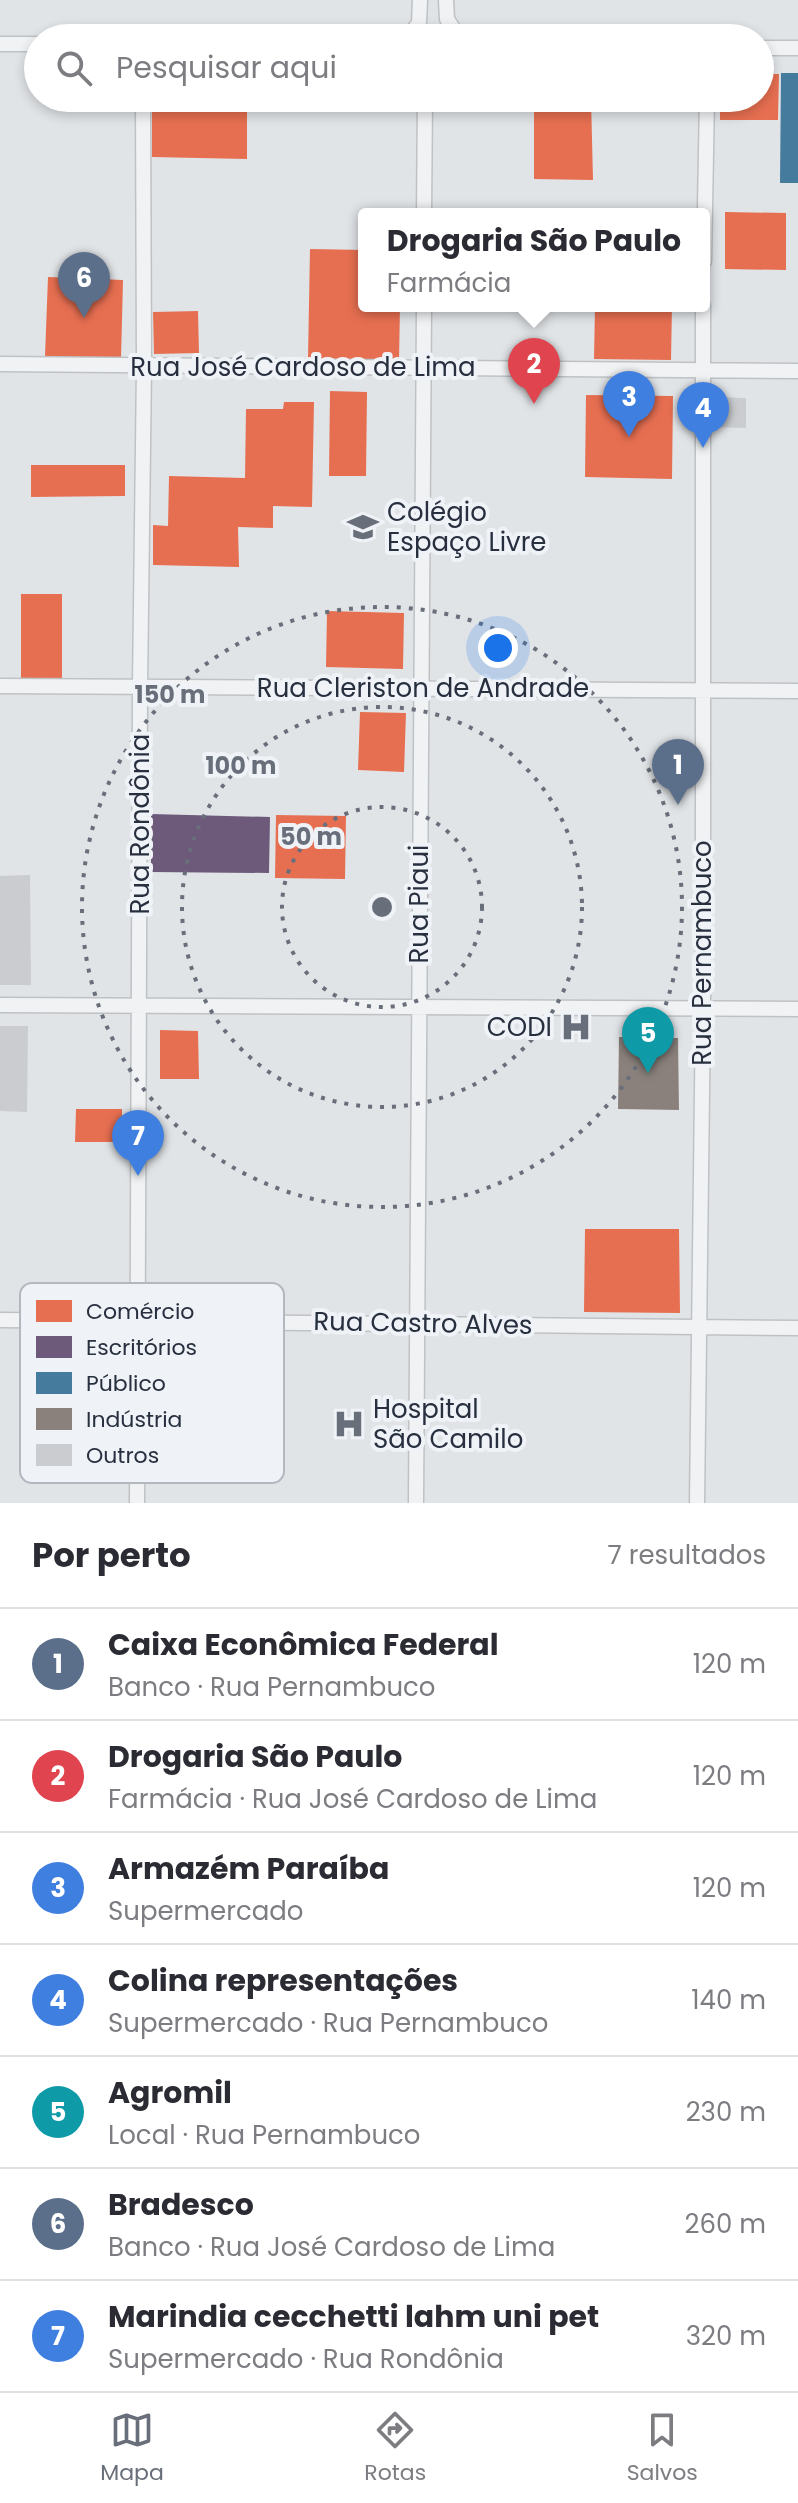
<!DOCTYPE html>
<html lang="pt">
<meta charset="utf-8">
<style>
body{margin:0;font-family:Poppins,sans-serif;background:#f7f7f7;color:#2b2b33}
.you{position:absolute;left:498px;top:648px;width:28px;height:28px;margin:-20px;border:6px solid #fff;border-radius:50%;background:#1a73e8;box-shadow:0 0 0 12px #1a73e833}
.badge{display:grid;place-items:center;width:52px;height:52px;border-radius:50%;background:#696f7a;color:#fff;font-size:26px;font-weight:700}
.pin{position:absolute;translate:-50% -66px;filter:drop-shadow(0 2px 4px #0008)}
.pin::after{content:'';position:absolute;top:42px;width:28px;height:24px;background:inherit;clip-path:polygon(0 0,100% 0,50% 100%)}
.popup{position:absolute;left:358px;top:208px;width:352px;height:104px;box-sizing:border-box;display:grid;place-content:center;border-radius:8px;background:#fff;filter:drop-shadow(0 2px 6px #0005);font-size:26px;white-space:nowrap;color:#7c7c81}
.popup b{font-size:30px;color:#2b2b33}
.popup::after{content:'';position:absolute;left:50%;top:100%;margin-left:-16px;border:16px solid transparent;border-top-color:#fff}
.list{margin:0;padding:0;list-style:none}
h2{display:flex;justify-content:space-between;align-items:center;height:104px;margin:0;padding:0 32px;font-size:34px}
h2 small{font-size:26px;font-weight:400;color:#7c7c81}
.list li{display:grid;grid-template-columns:52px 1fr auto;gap:24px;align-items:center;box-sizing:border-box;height:112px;padding:0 32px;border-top:2px solid #e1e1e2}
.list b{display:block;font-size:30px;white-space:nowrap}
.list p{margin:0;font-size:26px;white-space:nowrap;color:#7c7c81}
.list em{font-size:26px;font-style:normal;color:#7c7c81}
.icon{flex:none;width:44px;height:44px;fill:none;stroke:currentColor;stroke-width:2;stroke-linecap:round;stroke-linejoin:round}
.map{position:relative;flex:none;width:798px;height:1503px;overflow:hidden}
.search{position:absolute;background:#fff;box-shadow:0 4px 12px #0003;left:24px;right:24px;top:24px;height:88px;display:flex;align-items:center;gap:20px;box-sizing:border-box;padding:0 28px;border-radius:44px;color:#7c7c81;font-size:30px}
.sheet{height:888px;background:#fff}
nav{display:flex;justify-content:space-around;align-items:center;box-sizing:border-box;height:112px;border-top:2px solid #e1e1e2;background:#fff;font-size:22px;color:#7c7c81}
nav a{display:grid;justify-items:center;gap:4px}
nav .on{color:#696f7a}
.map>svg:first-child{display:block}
.shops{fill:#e76f51}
.offices{fill:#6d597a}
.public{fill:#457b9d}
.industry{fill:#8a817c}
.building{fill:#cacccf}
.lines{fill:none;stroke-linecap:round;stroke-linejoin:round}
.minor-casing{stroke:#bfc2c5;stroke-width:17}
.minor{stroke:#f1f2f3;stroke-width:14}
.ring{fill:none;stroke:#696f7a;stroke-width:4;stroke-dasharray:4 8}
.labels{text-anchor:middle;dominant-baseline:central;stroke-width:8;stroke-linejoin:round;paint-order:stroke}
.street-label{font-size:26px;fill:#283040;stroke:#eff2f6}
.poi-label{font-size:26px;fill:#283040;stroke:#eff2f6;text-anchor:start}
.key{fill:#eff2f6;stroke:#b3b8bf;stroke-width:2}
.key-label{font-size:22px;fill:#283040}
.centre{fill:#696f7a;stroke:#eff2f6;stroke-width:4}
.ring-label{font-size:24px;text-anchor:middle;font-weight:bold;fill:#696f7a;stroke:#eff2f6;stroke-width:8;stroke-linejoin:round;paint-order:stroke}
</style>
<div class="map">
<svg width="798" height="1503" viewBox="0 0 798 1503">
<rect width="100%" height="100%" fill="#e1e4e7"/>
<path class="shops" d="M760,74H779L778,120H720V98H760Z
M534,98H591L593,180L534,179Z
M152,107L247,109V159L152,157Z
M725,212L786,213V270L725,269Z
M310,249L364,250V306H400L399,361L308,359Z
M48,277L123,280L121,359L45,356Z
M595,306H672L671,360L594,359Z
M198,311L199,353L154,354L153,312Z
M330,391L367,392L366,476H329Z
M586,395L673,396L672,479L585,477Z
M284,402H314L312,507L273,506V528L238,527L239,567L153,565V525L168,526L169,476L245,478L246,409H283Z
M31,465H125V496L31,497Z
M21,594H62V681H21Z
M327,611L404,613L403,669L326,667Z
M360,712L406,713L404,772L358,770Z
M276,815L346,816L345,879L275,878Z
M160,1030L198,1031L199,1079H160Z
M76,1109H122V1142H75Z
M585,1229H679L680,1313L584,1312Z"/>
<path class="offices" d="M151,814L270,817L269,873L151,872Z"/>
<path class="public" d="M781,73H798V183H780Z"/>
<path class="industry" d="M619,1037L678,1038L679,1110L618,1109Z"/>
<path class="building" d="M712,397L746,398V428L711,427Z
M30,875L31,985H0V876Z
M0,1026H28L27,1112L0,1111Z"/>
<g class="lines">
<defs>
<path id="minor" d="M446,0L447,19L459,38
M407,38L419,23L420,0
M0,44H38
M760,48H798
M424,214L425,98
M704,261L707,98
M0,364L798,371
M0,686L798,691
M0,1005L798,1009
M0,1320L798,1328
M137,1503L140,687L144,366L143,98
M416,1503L424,306
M697,1503L703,1009V306"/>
</defs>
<use href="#minor" class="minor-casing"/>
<use href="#minor" class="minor"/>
</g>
<g class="ring">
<circle cx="382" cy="907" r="100"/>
<circle cx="382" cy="907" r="200"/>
<circle cx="382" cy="907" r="300"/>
</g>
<defs>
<symbol id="school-bare" viewBox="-9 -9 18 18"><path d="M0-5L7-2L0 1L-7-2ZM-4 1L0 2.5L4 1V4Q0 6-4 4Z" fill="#696f7a" stroke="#eff2f6" stroke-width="2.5" paint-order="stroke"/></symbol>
<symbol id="hospital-bare" viewBox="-9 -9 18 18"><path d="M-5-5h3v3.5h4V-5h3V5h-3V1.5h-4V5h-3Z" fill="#696f7a" stroke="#eff2f6" stroke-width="2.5" paint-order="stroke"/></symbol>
</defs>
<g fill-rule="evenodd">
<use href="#school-bare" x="341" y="505" width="44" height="44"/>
<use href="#hospital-bare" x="554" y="1005" width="44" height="44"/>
<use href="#hospital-bare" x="327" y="1402" width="44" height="44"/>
</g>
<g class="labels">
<g class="street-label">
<text x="303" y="367">Rua José Cardoso de Lima</text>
<text x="423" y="688">Rua Cleriston de Andrade</text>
<text transform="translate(140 824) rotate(-90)">Rua Rondônia</text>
<text transform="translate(419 904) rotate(-90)">Rua Piaui</text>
<text transform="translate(702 953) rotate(-90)">Rua Pernambuco</text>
<text transform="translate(423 1323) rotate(1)">Rua Castro Alves</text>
</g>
<g class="poi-label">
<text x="387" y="512">Colégio<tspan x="387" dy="30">Espaço Livre</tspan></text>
<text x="552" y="1027" text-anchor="end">CODI</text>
<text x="373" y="1409">Hospital<tspan x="373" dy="30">São Camilo</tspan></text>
</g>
</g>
<rect x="20" y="1283" width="264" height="200" rx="12" class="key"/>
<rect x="36" y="1300" width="36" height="22" fill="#e76f51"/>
<rect x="36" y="1336" width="36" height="22" fill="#6d597a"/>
<rect x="36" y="1372" width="36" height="22" fill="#457b9d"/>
<rect x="36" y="1408" width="36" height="22" fill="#8a817c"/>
<rect x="36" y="1444" width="36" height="22" fill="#cacccf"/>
<g class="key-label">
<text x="86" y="1319">Comércio</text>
<text x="86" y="1355">Escritórios</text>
<text x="86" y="1391">Público</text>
<text x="86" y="1427">Indústria</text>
<text x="86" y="1463">Outros</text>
</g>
<circle cx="382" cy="907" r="12" class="centre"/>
<g class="ring-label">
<text x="170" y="703">150 m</text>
<text x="241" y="774">100 m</text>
<text x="311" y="845">50 m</text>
</g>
</svg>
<div class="you"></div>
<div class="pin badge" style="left:678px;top:805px;background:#5c6f8a">1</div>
<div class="pin badge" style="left:534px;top:404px;background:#e0444e">2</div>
<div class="popup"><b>Drogaria São Paulo</b>Farmácia</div>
<div class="pin badge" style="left:629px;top:437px;background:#3f7fe0">3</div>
<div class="pin badge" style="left:703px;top:448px;background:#3f7fe0">4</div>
<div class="pin badge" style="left:648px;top:1073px;background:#0f9aa8">5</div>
<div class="pin badge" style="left:84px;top:318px;background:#5c6f8a">6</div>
<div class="pin badge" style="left:138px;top:1176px;background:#3f7fe0">7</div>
<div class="search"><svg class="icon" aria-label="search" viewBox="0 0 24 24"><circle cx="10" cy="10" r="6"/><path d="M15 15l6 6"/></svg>Pesquisar aqui</div>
</div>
<section class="sheet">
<h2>Por perto<small>7 resultados</small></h2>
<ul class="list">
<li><span class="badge" style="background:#5c6f8a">1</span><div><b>Caixa Econômica Federal</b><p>Banco · Rua Pernambuco</p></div><em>120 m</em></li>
<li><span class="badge" style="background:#e0444e">2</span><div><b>Drogaria São Paulo</b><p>Farmácia · Rua José Cardoso de Lima</p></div><em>120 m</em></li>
<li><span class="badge" style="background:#3f7fe0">3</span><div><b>Armazém Paraíba</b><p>Supermercado</p></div><em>120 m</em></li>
<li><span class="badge" style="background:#3f7fe0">4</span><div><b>Colina representações</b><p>Supermercado · Rua Pernambuco</p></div><em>140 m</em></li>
<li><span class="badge" style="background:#0f9aa8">5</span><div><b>Agromil</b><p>Local · Rua Pernambuco</p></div><em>230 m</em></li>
<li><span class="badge" style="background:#5c6f8a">6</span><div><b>Bradesco</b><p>Banco · Rua José Cardoso de Lima</p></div><em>260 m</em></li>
<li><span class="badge" style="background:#3f7fe0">7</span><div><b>Marindia cecchetti lahm uni pet</b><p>Supermercado · Rua Rondônia</p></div><em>320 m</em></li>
</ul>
</section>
<nav>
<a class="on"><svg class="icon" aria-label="map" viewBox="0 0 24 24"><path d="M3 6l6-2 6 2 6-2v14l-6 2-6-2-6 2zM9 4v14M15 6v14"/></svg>Mapa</a>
<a><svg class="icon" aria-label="directions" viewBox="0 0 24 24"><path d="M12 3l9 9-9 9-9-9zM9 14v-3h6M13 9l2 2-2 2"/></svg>Rotas</a>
<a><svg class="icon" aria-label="saved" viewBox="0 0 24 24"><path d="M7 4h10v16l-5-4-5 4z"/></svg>Salvos</a>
</nav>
